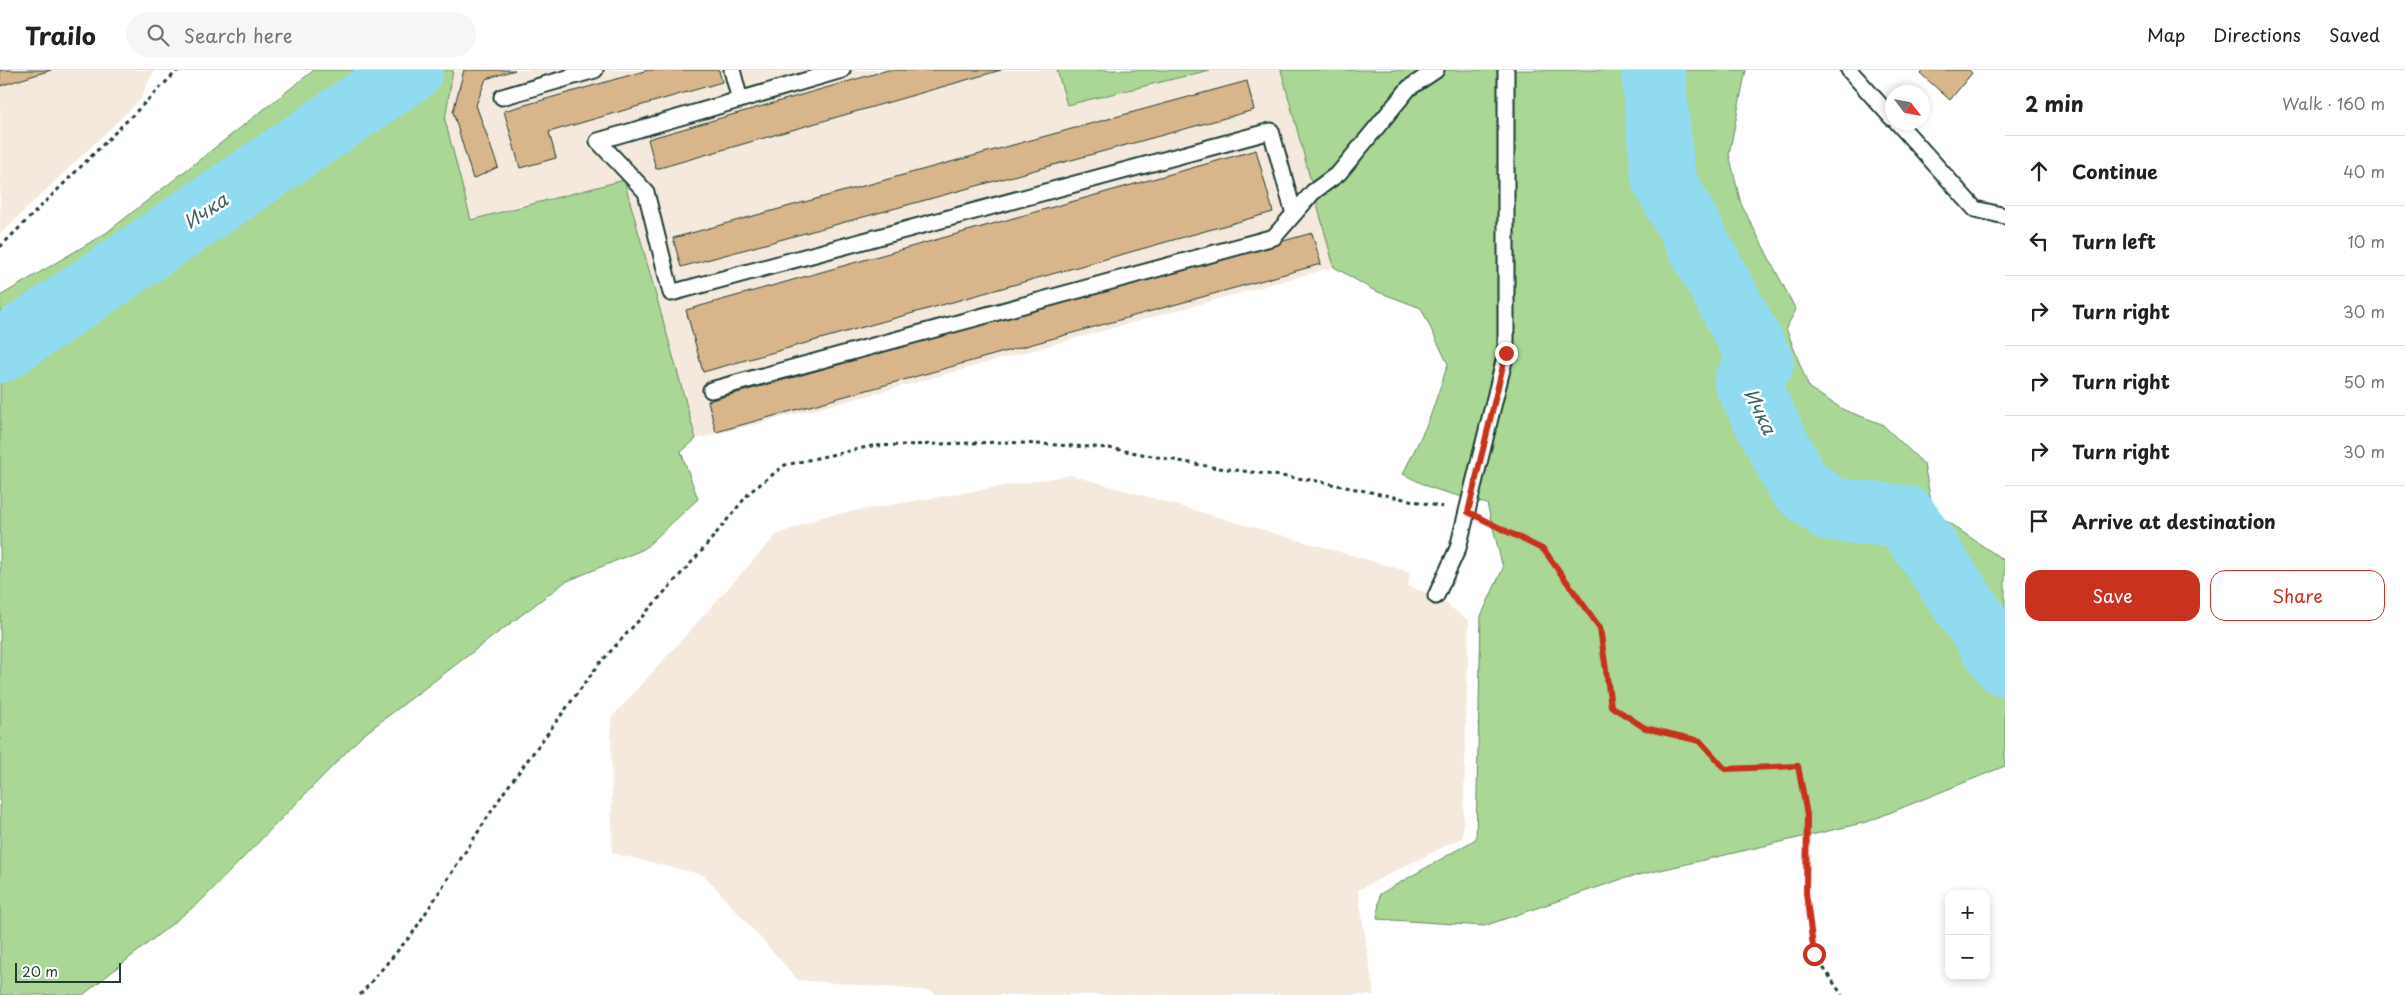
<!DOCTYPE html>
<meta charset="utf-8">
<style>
body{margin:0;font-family:"Playpen Sans",sans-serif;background:#f6f6f6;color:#202124}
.controls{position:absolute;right:15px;bottom:15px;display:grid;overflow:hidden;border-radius:10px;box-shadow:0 2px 8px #0003}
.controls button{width:45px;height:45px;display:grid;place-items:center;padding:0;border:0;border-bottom:1px solid #e0e0e0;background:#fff;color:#202124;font:25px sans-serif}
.compass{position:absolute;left:1885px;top:15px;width:45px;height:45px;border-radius:50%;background:#fff;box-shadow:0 2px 8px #0003;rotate:122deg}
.scale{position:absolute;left:15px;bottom:12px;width:106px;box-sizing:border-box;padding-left:5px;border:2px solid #1f3d34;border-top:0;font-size:14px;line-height:18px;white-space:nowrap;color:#1f3d34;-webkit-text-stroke:4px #fff;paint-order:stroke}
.stop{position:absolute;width:15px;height:15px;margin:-11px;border:4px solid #c8321e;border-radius:50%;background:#fff}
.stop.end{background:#c8321e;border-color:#fff;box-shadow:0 1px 5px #0008}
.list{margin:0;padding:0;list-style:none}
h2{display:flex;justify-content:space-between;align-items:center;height:65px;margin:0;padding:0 20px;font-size:21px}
h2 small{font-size:16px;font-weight:400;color:#757577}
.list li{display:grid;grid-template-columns:32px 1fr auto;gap:15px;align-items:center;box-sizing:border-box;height:70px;padding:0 20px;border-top:1px solid #e0e0e0}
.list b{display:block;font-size:19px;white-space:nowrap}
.list em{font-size:16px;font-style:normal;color:#757577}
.actions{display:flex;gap:10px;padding:15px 20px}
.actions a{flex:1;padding:11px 0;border:1px solid #c8321e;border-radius:15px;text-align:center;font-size:18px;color:#c8321e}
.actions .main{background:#c8321e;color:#fff}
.icon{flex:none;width:28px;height:28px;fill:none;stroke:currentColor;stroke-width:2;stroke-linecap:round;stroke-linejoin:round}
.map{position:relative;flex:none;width:2005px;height:925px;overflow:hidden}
header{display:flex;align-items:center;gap:30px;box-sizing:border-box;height:70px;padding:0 25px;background:#fff;border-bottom:1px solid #e0e0e0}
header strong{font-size:24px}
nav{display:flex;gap:28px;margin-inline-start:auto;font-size:18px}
.search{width:350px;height:45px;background:#f6f6f6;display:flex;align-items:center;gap:12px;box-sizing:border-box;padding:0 18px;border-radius:28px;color:#757577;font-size:19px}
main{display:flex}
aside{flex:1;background:#fff}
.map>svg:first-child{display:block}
.built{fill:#f4e9dc}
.green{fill:#aad795;stroke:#648a64}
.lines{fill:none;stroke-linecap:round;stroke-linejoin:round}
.river{stroke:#91dbf1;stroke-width:64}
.building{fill:#d9b58b;stroke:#1f3d34}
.lane-casing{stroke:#1f3d34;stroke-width:19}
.path{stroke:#1f3d34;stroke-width:3;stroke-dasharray:4 4;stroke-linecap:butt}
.lane{stroke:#fff;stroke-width:15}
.route{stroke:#c8321e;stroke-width:6}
.labels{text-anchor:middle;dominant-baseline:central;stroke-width:5;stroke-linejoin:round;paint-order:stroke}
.water-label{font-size:19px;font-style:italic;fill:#3c6463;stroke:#fff}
</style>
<header>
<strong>Trailo</strong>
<div class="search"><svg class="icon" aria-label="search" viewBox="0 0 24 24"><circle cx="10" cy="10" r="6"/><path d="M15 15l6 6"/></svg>Search here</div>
<nav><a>Map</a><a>Directions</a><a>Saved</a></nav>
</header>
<main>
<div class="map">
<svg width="2005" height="925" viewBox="0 0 2005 925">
<rect width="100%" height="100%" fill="#fff"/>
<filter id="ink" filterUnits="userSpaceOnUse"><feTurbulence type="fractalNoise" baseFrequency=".02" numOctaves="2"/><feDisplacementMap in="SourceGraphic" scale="10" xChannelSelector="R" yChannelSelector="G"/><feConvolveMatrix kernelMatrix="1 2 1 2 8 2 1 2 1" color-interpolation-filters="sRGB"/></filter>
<g filter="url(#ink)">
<path class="built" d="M0,0H154L140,30L0,164Z
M453,0H1057L1068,35L1210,0H1281L1334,197L863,327L696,369L624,111L471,151L445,50Z
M1071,405L1410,502L1408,516L1436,526L1469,551L1463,767L1358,820L1374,925H935L932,921L798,910L704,805L612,783L611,648L776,465L825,446Z"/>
<path class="green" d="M314,0H453L445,50L471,150L624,110L696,369L681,382L698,429L644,479L565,512L363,665L202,830L83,925H0V226L106,163Z
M1057,0H1210L1067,35Z
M1281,0H1746L1729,84L1741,134L1796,240L1786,258L1809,318L1844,340L1882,354L1924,394L1933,442L2005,491V696L1867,752L1622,809L1484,856L1377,849L1380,824L1476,769L1481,546L1503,498L1487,434L1431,418L1403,404L1429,350L1448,294L1421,238L1373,220L1334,197Z"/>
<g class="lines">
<path class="river" d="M1653,0L1663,108L1762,293L1746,312L1798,414L1830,439L1905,447L2005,594
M0,281L411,0"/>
</g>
<path class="building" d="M0,0H51L0,16Z
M464,0H515L486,9L476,35L498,97L473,109L453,42Z
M648,0H719L722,12L549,62L556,88L520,98L504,41Z
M888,0H1001L656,99L648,69Z
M1924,0H1969L1972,3L1950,30L1921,4Z
M1247,11L1254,40L681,197L673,168Z
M1256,80L1273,142L703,302L686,240Z
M1312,163L1321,194L716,362L708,331Z"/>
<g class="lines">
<defs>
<path id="lane" d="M732,0L740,30
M842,0L598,71L646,122L671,223L1271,61L1294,144
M1849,0L1892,48
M502,27L595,0
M1897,52L1975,139L2005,146
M711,320L1274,167L1313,122L1339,103L1409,18L1436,0
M1436,526L1458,478L1506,283V0"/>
</defs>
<use href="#lane" class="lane-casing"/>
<path class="path" d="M0,177L178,0
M1491,453L1544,480L1600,558L1611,636L1645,658L1700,671L1725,699L1798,696L1807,745L1806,823L1814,884L1842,925
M360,925L412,864L504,722L599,594L700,483L750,422L785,395L872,376L1003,372L1109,378L1212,397L1312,410L1443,437"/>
<use href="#lane" class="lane"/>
</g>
</g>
<g class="lines" filter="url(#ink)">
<path class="route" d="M1506,283L1468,442L1544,480L1600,558L1611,636L1645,658L1700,671L1725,699L1798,696L1807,745L1806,823L1814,884"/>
</g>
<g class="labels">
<g class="water-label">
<text transform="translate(205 140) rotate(-34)">Ичка</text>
<text transform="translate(1761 341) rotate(64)">Ичка</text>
</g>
</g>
</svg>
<div class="controls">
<button>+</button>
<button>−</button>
</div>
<svg class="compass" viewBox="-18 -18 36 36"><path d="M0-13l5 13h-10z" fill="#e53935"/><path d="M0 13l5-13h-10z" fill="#757577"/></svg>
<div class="scale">20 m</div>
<div class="stop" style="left:1814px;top:884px"></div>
<div class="stop end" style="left:1506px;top:283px"></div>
</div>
<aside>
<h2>2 min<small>Walk · 160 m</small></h2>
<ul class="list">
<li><svg class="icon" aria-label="ahead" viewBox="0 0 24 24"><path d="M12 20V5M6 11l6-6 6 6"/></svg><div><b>Continue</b></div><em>40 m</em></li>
<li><svg class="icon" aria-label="left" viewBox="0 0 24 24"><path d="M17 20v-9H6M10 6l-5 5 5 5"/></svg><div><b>Turn left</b></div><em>10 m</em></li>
<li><svg class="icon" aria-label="right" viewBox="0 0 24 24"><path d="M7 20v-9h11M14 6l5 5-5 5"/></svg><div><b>Turn right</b></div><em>30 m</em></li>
<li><svg class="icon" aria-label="right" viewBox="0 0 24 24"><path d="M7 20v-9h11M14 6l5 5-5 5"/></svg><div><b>Turn right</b></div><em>50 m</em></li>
<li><svg class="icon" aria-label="right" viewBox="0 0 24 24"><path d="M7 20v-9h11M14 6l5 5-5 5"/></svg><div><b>Turn right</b></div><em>30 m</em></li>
<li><svg class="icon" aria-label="arrive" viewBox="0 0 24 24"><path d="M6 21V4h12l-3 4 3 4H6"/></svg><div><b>Arrive at destination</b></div></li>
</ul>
<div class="actions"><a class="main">Save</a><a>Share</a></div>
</aside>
</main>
